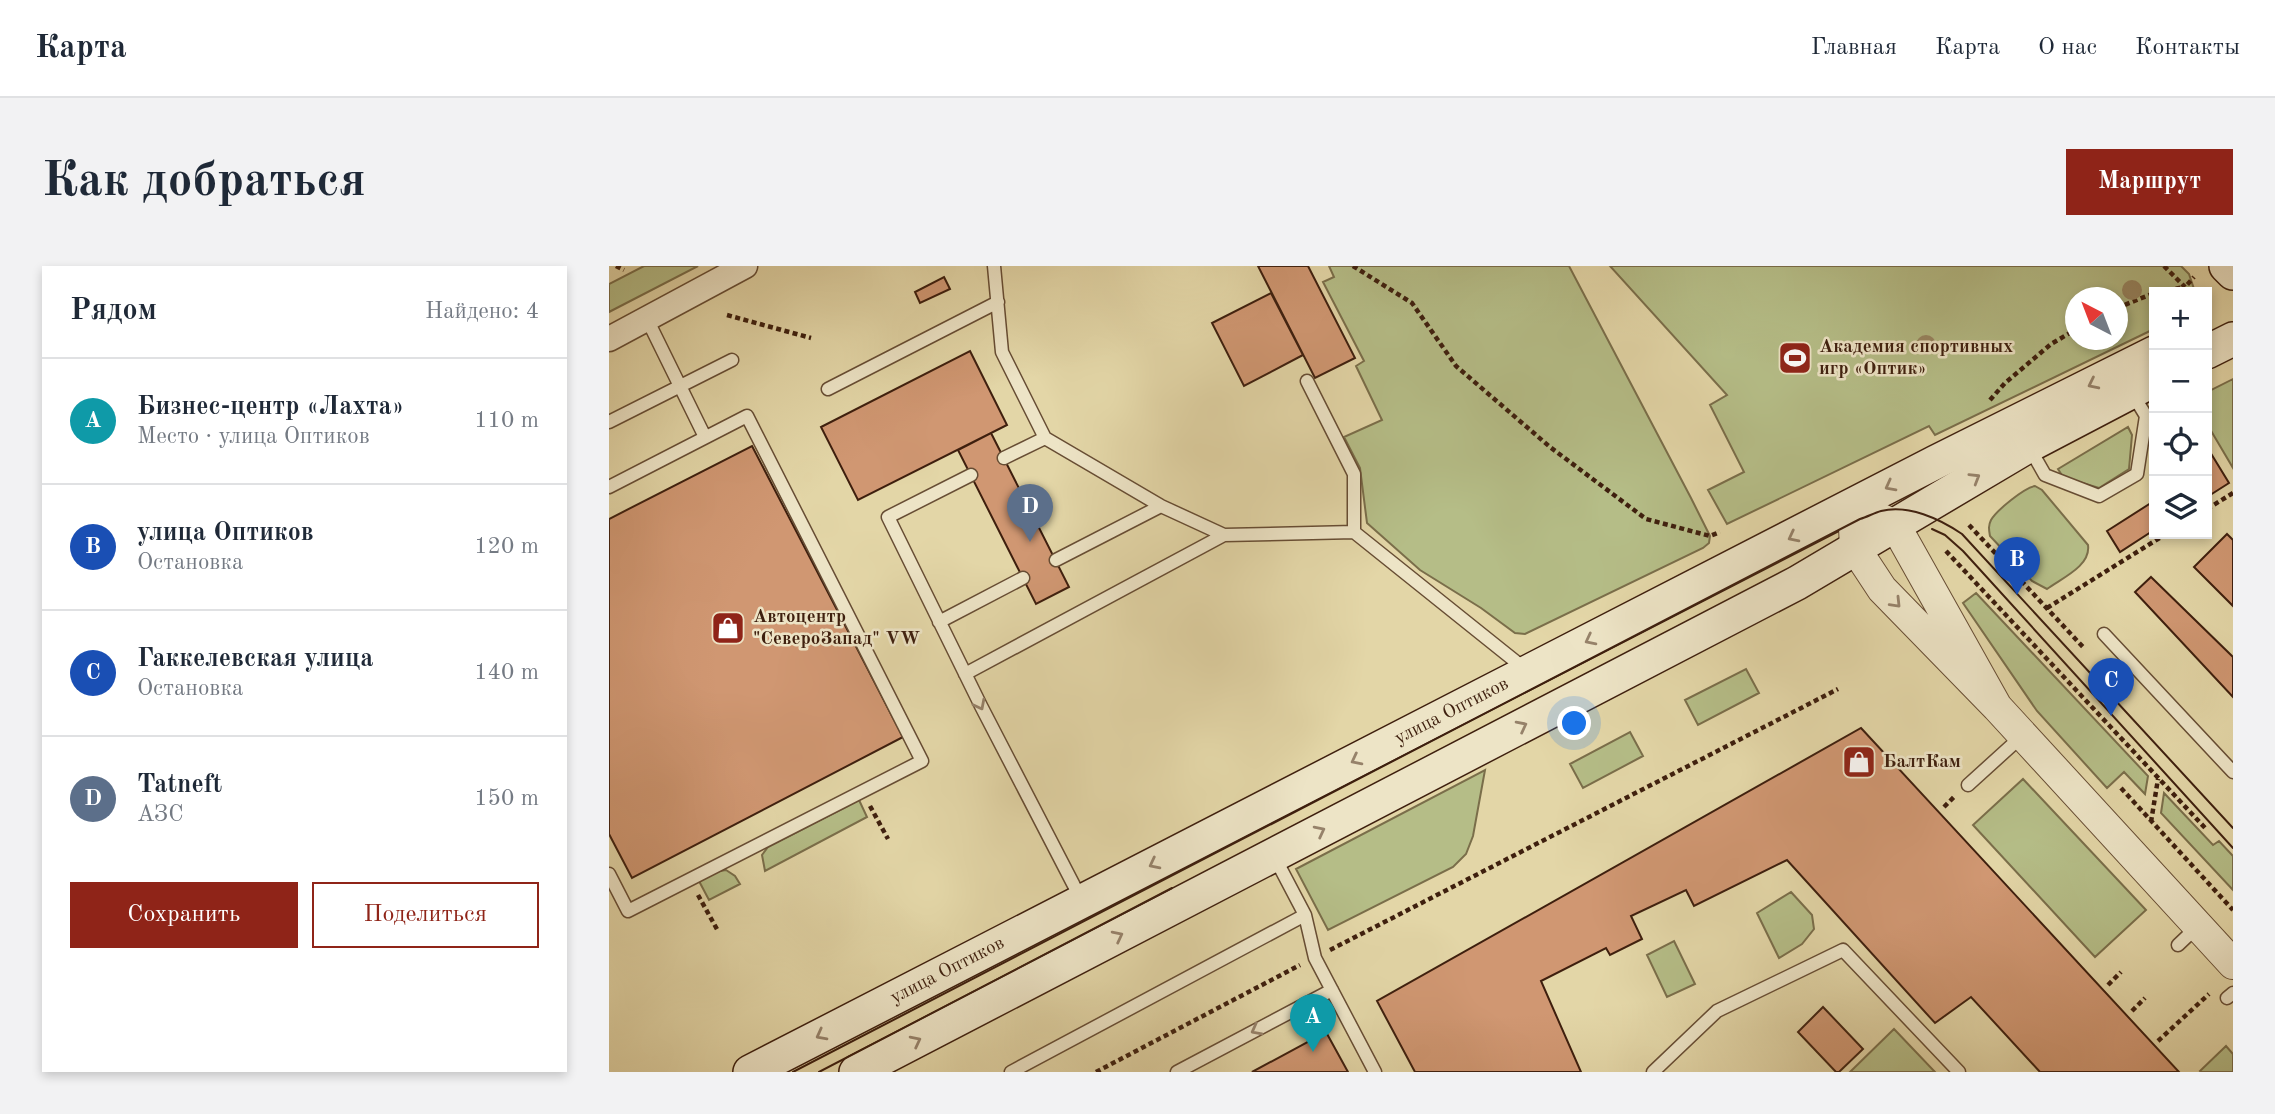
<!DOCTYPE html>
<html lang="ru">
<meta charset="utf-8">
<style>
body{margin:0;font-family:"Old Standard TT",serif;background:#f2f2f3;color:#1f2937}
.controls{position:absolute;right:21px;top:21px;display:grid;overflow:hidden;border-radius:0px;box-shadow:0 4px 10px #0003}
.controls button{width:63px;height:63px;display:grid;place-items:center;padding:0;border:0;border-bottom:2px solid #e0e1e3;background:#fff;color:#1f2937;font:35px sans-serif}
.compass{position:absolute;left:1456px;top:21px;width:63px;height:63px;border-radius:50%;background:#fff;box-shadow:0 4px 10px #0003;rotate:318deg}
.you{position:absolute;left:966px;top:458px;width:24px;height:24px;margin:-18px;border:5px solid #fff;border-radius:50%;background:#1a73e8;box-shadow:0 0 0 10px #1a73e833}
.badge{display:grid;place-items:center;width:46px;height:46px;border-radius:50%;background:#8f2418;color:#fff;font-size:23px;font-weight:700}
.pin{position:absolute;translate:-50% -58px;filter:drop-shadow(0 2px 4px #0008)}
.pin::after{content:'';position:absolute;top:37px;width:24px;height:21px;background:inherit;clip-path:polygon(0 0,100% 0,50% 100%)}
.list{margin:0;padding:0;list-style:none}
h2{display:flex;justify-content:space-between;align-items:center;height:91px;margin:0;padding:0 28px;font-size:30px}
h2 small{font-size:23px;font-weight:400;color:#747a83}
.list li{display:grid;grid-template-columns:46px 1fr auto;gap:21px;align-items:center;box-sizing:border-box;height:126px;padding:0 28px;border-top:2px solid #e0e1e3}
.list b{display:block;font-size:26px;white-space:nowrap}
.list p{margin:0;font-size:23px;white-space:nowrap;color:#747a83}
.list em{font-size:23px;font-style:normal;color:#747a83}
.actions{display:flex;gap:14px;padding:21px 28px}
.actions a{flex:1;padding:16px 0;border:2px solid #8f2418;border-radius:0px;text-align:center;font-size:24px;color:#8f2418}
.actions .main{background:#8f2418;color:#fff}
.icon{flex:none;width:38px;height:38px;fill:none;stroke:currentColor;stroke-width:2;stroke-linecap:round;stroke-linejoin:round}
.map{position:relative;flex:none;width:1624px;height:806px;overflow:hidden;border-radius:0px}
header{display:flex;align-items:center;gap:42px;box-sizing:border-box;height:98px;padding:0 35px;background:#fff;border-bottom:2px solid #e0e1e3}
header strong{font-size:33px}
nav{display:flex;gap:38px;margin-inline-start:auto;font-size:24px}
.intro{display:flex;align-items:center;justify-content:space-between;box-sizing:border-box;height:168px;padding:0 42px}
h1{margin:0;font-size:49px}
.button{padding:18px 32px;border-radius:0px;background:#8f2418;color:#fff;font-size:24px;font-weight:700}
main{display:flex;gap:42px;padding:0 42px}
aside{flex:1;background:#fff;border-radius:0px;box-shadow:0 4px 10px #0003}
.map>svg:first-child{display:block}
.green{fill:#b5bd87;stroke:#7a6e4a;stroke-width:2;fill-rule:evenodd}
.building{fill:#d09772;stroke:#3e1f0e;stroke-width:2}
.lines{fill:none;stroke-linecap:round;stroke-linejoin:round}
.service-casing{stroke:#674d34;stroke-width:15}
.minor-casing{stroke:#674d34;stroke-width:27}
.tertiary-casing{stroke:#674d34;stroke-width:32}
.secondary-casing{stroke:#3e1f0e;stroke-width:36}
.path{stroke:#3e1f0e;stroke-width:4.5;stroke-dasharray:5 3.5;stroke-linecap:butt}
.service{stroke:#ede4c6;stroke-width:12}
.minor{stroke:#ede4c6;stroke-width:24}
.tertiary{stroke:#ede4c6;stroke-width:30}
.secondary{stroke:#ede4c6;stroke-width:33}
.tram{stroke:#3e1f0e;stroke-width:2}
.tree{fill:#998763}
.oneway{stroke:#96826a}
.labels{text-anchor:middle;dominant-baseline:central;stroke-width:5;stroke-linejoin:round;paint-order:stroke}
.poi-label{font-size:19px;font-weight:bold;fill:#3e1f0e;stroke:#ede4c6;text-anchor:start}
.street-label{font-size:19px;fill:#3e1f0e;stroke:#ede4c6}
</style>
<header>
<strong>Карта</strong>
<nav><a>Главная</a><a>Карта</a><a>О нас</a><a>Контакты</a></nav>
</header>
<div class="intro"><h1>Как добраться</h1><a class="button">Маршрут</a></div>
<main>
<aside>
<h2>Рядом<small>Найдено: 4</small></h2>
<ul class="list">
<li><span class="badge" style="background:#0f9aa8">A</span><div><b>Бизнес-центр «Лахта»</b><p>Место · улица Оптиков</p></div><em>110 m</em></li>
<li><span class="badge" style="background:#1a4fb4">B</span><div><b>улица Оптиков</b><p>Остановка</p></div><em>120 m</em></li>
<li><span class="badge" style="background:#1a4fb4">C</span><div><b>Гаккелевская улица</b><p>Остановка</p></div><em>140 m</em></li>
<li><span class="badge" style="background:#5c6f8a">D</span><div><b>Tatneft</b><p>АЗС</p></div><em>150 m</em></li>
</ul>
<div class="actions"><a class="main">Сохранить</a><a>Поделиться</a></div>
</aside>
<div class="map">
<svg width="1624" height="806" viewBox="0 0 1624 806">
<rect width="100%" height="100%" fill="#e3d6a7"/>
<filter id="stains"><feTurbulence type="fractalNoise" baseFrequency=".00286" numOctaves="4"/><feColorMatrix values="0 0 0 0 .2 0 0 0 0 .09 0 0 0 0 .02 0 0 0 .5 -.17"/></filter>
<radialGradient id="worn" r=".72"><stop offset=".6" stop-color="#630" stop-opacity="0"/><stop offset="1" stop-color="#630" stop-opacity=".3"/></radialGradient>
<path class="green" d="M35,0H89L0,46V18Z
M720,0H960L1082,232L1101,270L1100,277L1094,282L916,368L906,367L872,342L811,304L758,257L751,202L735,171L773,154L747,100L755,95L714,16L725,11Z
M1001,0H1572L1580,8L1586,26H1545V63L1326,169L1320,160L1118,258L1099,224L1135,206L1101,139L1118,129ZM1466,32H1508V74H1466Z
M1624,113V202L1598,158V126Z
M1519,161L1523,169L1520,203L1490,222L1454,211L1449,203Z
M1426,220L1433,224L1479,279C1482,300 1453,312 1438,323L1423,315L1381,270C1380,264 1379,260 1382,254C1388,244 1415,222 1426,220Z
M1367,327L1539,510L1536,528L1515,506L1498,522L1428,445L1354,337Z
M1137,403L1150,427L1089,459L1076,434Z
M1021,466L1034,490L974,522L961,498Z
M876,504L864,570L857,588L844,601L719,664L687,603Z
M1414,513L1537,644L1486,691L1364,559Z
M1555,527L1604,579L1610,575L1624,590V624L1552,547Z
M250,534L258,551L156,605L153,589L159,581Z
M117,604L126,610L131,618L100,634L90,615L105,606Z
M1182,626L1203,649L1205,663L1193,678L1170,692L1148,647Z
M1065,675L1086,718L1058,731L1038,689Z
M1285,763L1326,806H1241Z
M1617,780L1624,788V806H1592L1591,805Z"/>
<path class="building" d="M649,0H699L746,92L706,112Z
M335,11L341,23L311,37L306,26Z
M662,27L694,89L635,120L603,57Z
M361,85L398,159L249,234L212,161Z
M382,167L460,321L427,338L349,184Z
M143,180L294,471L23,612L0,568V253Z
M1598,181L1620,217L1598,231Z
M1545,235V264L1511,286L1498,265Z
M1618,268L1624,274V340L1585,301Z
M1542,311L1624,391V431L1526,326Z
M1252,462L1570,806H1431L1362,731L1326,757L1178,594L1085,640L1077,624L1022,650L1033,673L1001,689L997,682L932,715L972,806H806L768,735Z
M1214,741L1254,783L1230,806H1227L1189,766Z
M717,766L739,806H643Z"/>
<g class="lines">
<defs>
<path id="service" d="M385,0L393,86L436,172
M38,53L96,171
M698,115L745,208V266
M219,123L389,36
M0,156L123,94
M1420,181L1436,209L1490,230L1528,208L1537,150L1523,127
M395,192L436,172L552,240L615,269L745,266L911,399L916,406
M362,209L279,251L372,440L473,635
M0,221L138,150L313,495L19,645L0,608
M447,294L552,240
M330,356L414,312
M1495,368L1624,506
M356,408L615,269
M1359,519L1413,470
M696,649L706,692L766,806
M1569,679L1589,660
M1618,732L1624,727
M402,806L696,649L665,590
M568,806L723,724
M1044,806L1108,745L1234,684L1350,806"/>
<path id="minor" d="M0,73L136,0"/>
<path id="tertiary" d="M1388,441L1286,259L1244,240L1246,282L1273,323L1388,441L1624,698"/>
<g id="secondary">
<path d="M1617,0L1624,7"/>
<path d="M1598,86L1624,73"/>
<path id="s1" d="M141,806L1327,196L1545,87"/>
<path d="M247,806L1188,317L1419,180L1545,114"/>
</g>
</defs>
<use href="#service" class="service-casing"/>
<use href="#minor" class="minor-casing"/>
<use href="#tertiary" class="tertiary-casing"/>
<use href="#secondary" class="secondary-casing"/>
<path class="path" d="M7,0L15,4
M744,0L803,37L847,100L941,181L1037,253L1101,270L1111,266
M1555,0L1576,21
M1550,26L1575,21
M1576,26V21L1585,11
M1508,42L1545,27
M118,49L202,72
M1381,134L1396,117L1442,78L1466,64
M1598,243L1624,227
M1360,259L1474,381
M1337,285L1598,564
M1438,342L1557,268
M1512,522L1624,644
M261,540L279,573
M1335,541L1347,529
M1542,556L1549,513
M89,629L109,665
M721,684L1229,423
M1499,719L1512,706
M1523,745L1536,732
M1549,775L1600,728
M487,806L691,699"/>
<use href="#service" class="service"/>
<use href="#minor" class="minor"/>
<use href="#tertiary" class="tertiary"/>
<use href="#secondary" class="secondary"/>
<path class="tram" d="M1323,263L1336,269L1354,285L1624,582
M184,806L1251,253C1258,251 1265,247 1272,245C1299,238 1331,253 1353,268L1624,562
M210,806L563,622"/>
</g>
<g class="tree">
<circle cx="1523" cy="24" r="10"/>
<circle cx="1317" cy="79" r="10"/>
</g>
<defs><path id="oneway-chevron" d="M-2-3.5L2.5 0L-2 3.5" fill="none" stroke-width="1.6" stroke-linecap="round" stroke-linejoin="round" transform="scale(1.75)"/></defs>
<g class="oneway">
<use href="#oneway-chevron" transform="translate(1484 118) rotate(154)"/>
<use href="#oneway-chevron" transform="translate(1366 212) rotate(-31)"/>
<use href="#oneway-chevron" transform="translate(1281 220) rotate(152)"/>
<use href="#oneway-chevron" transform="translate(1184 271) rotate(153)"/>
<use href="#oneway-chevron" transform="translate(1287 337) rotate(46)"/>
<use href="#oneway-chevron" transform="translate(981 374) rotate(153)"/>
<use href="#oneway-chevron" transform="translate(371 439) rotate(63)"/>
<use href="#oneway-chevron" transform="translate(913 460) rotate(-27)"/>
<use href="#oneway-chevron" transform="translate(747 494) rotate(153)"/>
<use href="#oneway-chevron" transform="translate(711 565) rotate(-27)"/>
<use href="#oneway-chevron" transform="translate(545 598) rotate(153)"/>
<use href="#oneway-chevron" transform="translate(509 670) rotate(-27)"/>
<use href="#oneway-chevron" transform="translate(647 764) rotate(152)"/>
<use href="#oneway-chevron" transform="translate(212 769) rotate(152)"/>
<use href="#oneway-chevron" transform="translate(307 775) rotate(-27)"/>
</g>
<defs>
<symbol id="stadium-square" viewBox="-11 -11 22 22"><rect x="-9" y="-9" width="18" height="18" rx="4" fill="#8f2418" stroke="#ede4c6"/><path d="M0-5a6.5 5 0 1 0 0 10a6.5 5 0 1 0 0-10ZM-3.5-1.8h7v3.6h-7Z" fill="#fff"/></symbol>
<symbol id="shop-square" viewBox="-11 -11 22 22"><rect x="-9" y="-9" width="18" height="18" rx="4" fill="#8f2418" stroke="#ede4c6"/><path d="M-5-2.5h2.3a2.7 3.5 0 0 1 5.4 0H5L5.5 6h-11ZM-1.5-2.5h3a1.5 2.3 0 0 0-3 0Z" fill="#fff"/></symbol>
</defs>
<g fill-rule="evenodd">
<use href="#stadium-square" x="1167" y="73" width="38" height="38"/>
<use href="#shop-square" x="100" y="343" width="38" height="38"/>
<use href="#shop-square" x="1231" y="477" width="38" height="38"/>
</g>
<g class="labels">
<g class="poi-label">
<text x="1210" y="81">Академия спортивных<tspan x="1210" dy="22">игр «Оптик»</tspan></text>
<text x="144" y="351">Автоцентр<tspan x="144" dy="22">"СевероЗапад" VW</tspan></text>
<text x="1274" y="496">БалтКам</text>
</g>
<g class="street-label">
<text stroke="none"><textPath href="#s1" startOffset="789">улица Оптиков</textPath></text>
<text stroke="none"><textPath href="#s1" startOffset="222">улица Оптиков</textPath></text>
</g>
</g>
<rect width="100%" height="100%" filter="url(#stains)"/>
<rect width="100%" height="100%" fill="url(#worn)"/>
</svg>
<div class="controls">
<button>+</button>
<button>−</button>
<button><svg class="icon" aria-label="locate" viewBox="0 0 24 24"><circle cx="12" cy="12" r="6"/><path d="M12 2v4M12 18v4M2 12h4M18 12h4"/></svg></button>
<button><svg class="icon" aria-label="layers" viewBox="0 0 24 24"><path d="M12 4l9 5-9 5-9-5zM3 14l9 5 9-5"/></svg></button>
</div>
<svg class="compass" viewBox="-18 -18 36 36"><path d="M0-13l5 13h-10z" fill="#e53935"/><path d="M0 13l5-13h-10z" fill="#747a83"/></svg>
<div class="you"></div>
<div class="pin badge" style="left:704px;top:786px;background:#0f9aa8">A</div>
<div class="pin badge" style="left:1408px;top:329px;background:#1a4fb4">B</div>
<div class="pin badge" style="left:1502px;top:450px;background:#1a4fb4">C</div>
<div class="pin badge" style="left:421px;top:276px;background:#5c6f8a">D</div>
</div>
</main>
